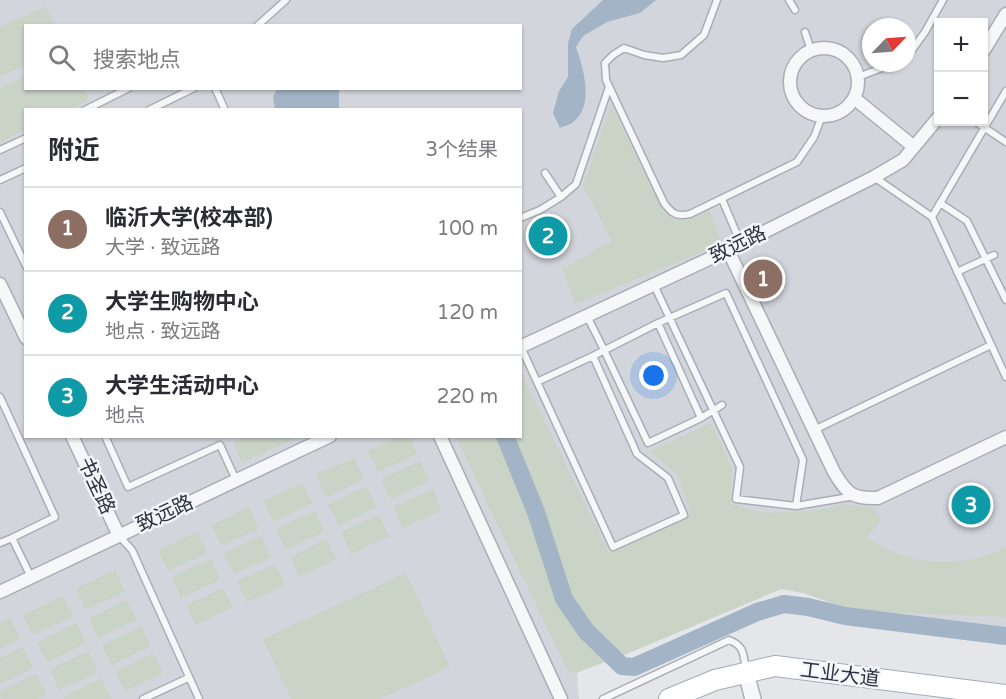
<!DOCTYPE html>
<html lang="zh">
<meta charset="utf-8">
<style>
body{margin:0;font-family:"Varela Round","Noto Sans SC",sans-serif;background:#f7f7f7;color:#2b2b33}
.controls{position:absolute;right:18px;top:18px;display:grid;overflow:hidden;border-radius:0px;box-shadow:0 2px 4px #0004}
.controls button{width:54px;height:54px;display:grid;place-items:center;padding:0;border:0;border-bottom:2px solid #e1e1e2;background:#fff;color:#2b2b33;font:30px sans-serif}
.compass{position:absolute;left:862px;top:18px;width:54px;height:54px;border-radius:50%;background:#fff;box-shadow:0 2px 4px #0004;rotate:65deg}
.you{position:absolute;left:654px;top:376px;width:21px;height:21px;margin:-15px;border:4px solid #fff;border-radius:50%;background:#1a73e8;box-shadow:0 0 0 9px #1a73e833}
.badge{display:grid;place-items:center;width:39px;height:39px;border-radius:50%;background:#c15768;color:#fff;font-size:20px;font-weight:700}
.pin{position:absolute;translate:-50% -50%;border:3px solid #fff;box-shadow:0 2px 6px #0006}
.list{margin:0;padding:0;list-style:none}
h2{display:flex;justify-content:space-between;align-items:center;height:78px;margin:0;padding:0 24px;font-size:26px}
h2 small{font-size:20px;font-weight:400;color:#7c7c81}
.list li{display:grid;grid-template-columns:39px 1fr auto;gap:18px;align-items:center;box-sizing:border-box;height:84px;padding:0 24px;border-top:2px solid #e1e1e2}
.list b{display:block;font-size:22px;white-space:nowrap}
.list p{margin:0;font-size:20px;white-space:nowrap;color:#7c7c81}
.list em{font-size:20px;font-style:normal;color:#7c7c81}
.icon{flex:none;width:33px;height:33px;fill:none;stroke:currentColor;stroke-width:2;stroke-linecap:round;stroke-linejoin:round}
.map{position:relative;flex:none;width:1006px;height:699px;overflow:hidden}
.search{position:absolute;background:#fff;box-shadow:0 2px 4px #0004;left:24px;top:24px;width:498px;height:66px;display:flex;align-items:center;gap:15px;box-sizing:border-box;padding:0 21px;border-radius:0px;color:#7c7c81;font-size:22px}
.panel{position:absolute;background:#fff;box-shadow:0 2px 4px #0004;left:24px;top:108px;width:498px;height:330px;border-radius:0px}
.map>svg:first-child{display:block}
.built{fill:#d2d6dc;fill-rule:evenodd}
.green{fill:#c9d3c6}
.water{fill:#a3b4c6}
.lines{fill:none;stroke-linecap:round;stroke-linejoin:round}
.river{stroke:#a3b4c6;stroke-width:18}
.service-casing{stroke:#a9adb4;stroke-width:9}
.minor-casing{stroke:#a9adb4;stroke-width:15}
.tertiary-casing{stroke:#a9adb4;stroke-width:18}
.primary-casing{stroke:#a4abb5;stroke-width:22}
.service{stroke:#f6f7f9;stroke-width:6}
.minor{stroke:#f6f7f9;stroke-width:12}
.tertiary{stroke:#f6f7f9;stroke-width:15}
.primary{stroke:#fff;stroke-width:20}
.labels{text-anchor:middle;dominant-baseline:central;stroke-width:5;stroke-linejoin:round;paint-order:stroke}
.street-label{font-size:20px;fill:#2d3441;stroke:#f3f5f8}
</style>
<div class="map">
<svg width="1006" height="699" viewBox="0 0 1006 699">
<rect width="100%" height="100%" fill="#e4e6ea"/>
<path class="built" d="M0,0H1006V630L853,611L804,593L781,589L631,652L577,672L579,699H0ZM938,22H984V122H938ZM26,26H520V88H26ZM871,27H907V63H871ZM26,110H520V436H26Z"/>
<path class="green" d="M46,6L55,25L26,26L25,65L0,77V27Z
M25,76L26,88L83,89L89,100L69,109L26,110L25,130L0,142V88Z
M611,105L663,212C683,226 689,220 709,210L722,244L575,304L562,269L612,241L583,186Z
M521,373L609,553L691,514L678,475L650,451L711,423L732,467L731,504L766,513L820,510L844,504L875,508L881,520L866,538C913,566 956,571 1006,547V617L853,611L804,593L781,589L631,652L576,673L568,672L456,437L520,436Z
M248,436H299V437L242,463L234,443Z
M409,436L417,454L378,472L368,451L399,437Z
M354,458L364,479L326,497L316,475Z
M420,461L429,481L391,499L381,479Z
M302,483L312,504L273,522L263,501Z
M366,486L377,507L339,526L328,504Z
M433,489L442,510L403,528L394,507Z
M249,507L259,529L221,546L211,525Z
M315,511L324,532L286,549L276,529Z
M379,515L389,536L351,554L341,532Z
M197,532L207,553L168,571L158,550Z
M261,536L271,557L234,574L224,553Z
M327,539L336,560L299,577L290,557Z
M211,559L220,580L181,598L172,577Z
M275,564L285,585L247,602L237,581Z
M115,570L125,592L85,610L76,588Z
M406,573L450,667L380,699H291L263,639Z
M223,588L233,607L196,625L186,605Z
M63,596L73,616L33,635L23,615Z
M127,600L137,620L98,638L89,618Z
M10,618L20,639L0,648V623Z
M76,623L86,643L47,662L37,642Z
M141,626L151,646L112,665L102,645Z
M23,647L33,668L0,684V658Z
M88,651L98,672L59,690L50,669Z
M153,653L163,673L125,691L115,672Z
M36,674L46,695L38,699H1L0,691Z
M101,678L111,699H64L63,697Z"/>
<path class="water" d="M603,0H656L640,13L607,22L583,36L576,47C583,66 595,107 573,122C570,125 564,126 560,128L553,113L559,91L568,77V43L572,29Z
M277,89H339V109H275L273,97Z"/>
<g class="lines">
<path class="river" d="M505,436L536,512L564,599L586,631L622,666L634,667L757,612L784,604L808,607L845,616L1006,636"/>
<defs>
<path id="service" d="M717,0L704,35L681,55L663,58L644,55L624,48L613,55L605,63L606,80L664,203C672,214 677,217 690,214L797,162L814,137L822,116
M789,0L795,10
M257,26L286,0
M805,32L811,50
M907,57L925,32L943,0
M858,77L895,63
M215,88L225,110
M85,110L129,88
M149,110L194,88
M976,122L1006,142
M0,150L26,138
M545,173L561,197
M874,177L932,217L1006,377
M0,180L26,168
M722,199L741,244
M940,203L967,221L1006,300
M0,212L26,266
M932,217L1006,91
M520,218L540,210L561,197L576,184L609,87
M957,272L994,255
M654,285L740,467L736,499L796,506L855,496
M587,316L604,350L648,443L701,418L658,323L593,356
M658,323L726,293L803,460L796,506
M521,347L613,547L684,515L668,478L637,454L593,356L539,381
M0,397L55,517L12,538L31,577
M701,418L722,405
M814,430L991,345
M105,436L128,487L220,445L236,480
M119,536L132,550L199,699
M0,543L12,538
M143,699L188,678
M603,699L729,640C745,646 743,655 746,670"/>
<path id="minor" d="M790 82a34 34 0 1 1 68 0a34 34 0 1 1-68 0Z
M984,50L1006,14
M854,98L914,147
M728,250L834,472C847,494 852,499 878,498L1006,437
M0,284L26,338
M520,347L728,250L874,177L903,160L938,118
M72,436L119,536
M440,436L561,699
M0,592L330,436"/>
<path id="tertiary" d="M746,673L753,699"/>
<path id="primary" d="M669,699L715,680L775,666L1006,695"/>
</defs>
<use href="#service" class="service-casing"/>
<use href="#minor" class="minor-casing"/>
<use href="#tertiary" class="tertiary-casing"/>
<use href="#primary" class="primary-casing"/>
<use href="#service" class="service"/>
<use href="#minor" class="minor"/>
<use href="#tertiary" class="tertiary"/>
<use href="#primary" class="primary"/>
</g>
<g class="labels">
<g class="street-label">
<text transform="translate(738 245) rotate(-26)">致远路</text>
<text transform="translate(96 486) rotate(65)">书圣路</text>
<text transform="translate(165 514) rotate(-25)">致远路</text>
<text transform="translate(840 675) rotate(7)">工业大道</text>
</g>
</g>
</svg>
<div class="controls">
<button>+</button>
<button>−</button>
</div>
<svg class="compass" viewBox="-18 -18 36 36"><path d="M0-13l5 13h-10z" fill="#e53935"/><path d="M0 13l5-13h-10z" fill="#7c7c81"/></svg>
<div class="you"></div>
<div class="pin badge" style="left:763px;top:279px;background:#8d6e63">1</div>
<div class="pin badge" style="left:548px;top:236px;background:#0f9aa8">2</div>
<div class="pin badge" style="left:971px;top:505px;background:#0f9aa8">3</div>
<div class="search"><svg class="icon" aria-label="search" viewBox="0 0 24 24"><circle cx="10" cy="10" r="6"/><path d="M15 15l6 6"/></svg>搜索地点</div>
<section class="panel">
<h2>附近<small>3个结果</small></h2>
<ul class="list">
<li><span class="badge" style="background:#8d6e63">1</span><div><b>临沂大学(校本部)</b><p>大学 · 致远路</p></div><em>100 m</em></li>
<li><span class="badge" style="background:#0f9aa8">2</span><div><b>大学生购物中心</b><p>地点 · 致远路</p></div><em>120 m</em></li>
<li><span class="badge" style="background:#0f9aa8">3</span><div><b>大学生活动中心</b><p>地点</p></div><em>220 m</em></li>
</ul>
</section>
</div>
